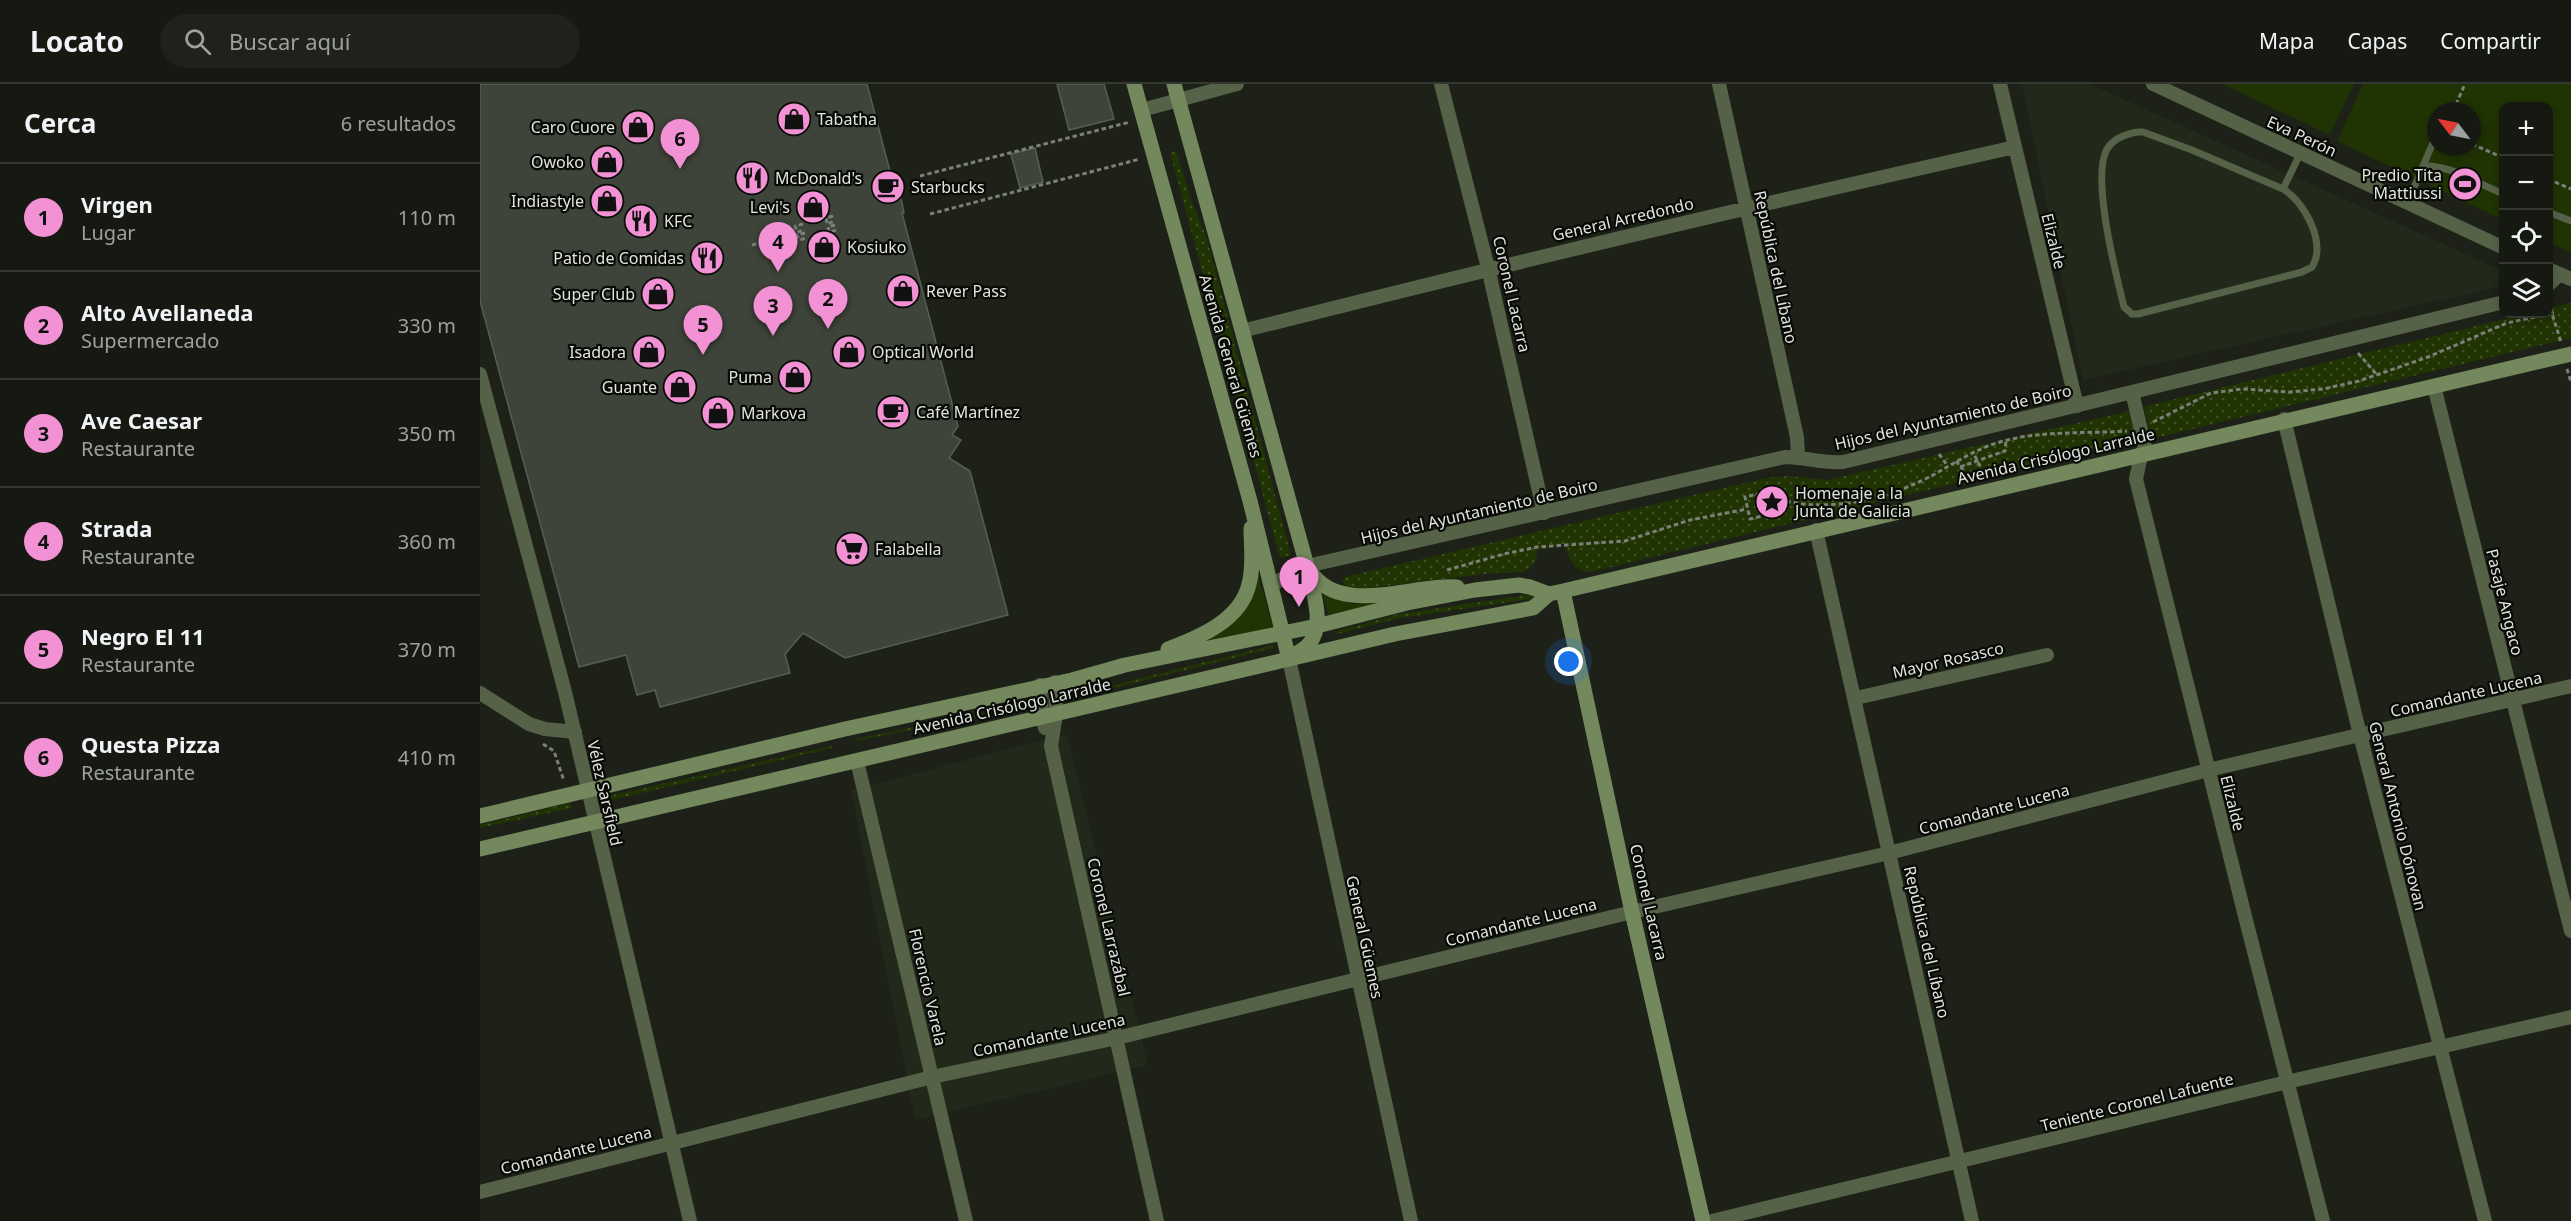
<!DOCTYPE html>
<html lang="es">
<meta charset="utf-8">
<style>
body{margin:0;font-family:"Noto Sans",sans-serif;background:#1f221b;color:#f1f3f6}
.controls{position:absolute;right:18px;top:18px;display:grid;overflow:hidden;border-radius:12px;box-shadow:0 3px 9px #0003}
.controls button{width:54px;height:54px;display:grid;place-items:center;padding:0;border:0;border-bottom:2px solid #353832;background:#161912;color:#f1f3f6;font:30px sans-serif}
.compass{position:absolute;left:1947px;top:18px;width:54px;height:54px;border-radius:50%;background:#161912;box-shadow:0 3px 9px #0003;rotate:302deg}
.you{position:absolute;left:1089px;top:578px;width:21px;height:21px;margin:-15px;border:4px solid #fff;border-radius:50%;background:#1a73e8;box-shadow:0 0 0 9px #1a73e833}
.badge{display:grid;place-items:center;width:39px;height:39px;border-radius:50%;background:#f391d5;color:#111;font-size:20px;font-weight:700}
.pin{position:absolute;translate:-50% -50px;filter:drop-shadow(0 2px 3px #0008)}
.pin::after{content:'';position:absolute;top:32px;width:21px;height:18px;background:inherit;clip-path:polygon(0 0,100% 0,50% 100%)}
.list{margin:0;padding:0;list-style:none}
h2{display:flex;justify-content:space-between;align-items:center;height:78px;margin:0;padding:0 24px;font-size:26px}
h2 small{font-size:20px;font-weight:400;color:#9ea09f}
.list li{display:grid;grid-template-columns:39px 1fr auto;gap:18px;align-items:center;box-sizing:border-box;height:108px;padding:0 24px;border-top:2px solid #353832}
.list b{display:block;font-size:22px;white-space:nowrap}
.list p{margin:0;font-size:20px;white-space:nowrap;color:#9ea09f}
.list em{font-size:20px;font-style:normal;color:#9ea09f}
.icon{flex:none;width:33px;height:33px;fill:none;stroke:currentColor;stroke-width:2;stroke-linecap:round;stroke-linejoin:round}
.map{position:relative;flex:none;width:2091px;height:1137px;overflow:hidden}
header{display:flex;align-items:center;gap:36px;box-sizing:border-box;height:84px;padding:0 30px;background:#161912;border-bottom:2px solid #353832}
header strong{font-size:28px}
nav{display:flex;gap:33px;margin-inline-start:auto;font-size:21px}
.search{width:420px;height:54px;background:#1f221b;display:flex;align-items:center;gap:15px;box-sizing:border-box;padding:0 21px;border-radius:33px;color:#9ea09f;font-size:22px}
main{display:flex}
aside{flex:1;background:#161912}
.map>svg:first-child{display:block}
.built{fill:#22291a}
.grass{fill:url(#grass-dots)}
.garden{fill:#203303;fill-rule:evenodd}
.building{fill:#3f443a;stroke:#575d52;stroke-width:1.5}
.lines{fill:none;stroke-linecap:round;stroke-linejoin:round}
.path{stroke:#7d8079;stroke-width:3;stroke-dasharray:4.5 3;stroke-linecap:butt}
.lane{stroke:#556248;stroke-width:7}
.street{stroke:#556248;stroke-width:14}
.secondary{stroke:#73885d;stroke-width:15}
.labels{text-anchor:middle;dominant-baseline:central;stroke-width:4.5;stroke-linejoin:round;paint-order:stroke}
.poi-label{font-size:16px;fill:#e1e4de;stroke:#080a06;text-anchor:start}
.street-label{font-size:16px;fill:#e1e4de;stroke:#080a06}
</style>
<header>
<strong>Locato</strong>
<div class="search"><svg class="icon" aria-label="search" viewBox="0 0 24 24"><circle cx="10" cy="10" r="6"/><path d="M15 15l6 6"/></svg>Buscar aquí</div>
<nav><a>Mapa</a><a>Capas</a><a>Compartir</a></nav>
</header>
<main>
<aside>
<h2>Cerca<small>6 resultados</small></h2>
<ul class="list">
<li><span class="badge">1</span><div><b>Virgen</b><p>Lugar</p></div><em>110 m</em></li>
<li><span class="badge">2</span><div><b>Alto Avellaneda</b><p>Supermercado</p></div><em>330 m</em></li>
<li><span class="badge">3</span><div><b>Ave Caesar</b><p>Restaurante</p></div><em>350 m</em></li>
<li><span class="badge">4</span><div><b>Strada</b><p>Restaurante</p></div><em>360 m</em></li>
<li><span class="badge">5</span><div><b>Negro El 11</b><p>Restaurante</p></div><em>370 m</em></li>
<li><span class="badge">6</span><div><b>Questa Pizza</b><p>Restaurante</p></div><em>410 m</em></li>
</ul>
</aside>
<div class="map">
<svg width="2091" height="1137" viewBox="0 0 2091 1137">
<defs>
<pattern id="grass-dots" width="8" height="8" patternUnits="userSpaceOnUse" patternTransform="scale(1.5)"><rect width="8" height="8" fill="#203303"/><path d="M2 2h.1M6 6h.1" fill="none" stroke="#405027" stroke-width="1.8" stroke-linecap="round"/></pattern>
</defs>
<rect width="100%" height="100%" fill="#1d2118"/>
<path class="built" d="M1542,0H1610L2023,187V202L1603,296Z
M587,650L668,981L435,1036L371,706Z"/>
<path class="grass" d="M696,67L711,115L727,155L811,471L800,474L690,69Z
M2091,219V254L1675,354L1670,350L1664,324L1666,322L2046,230H2068L2069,224Z
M1650,327L1655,352L1649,357L1111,488C1093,487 1090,476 1084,460L1058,466L1055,479L1044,488L1014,489L879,505L869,504L862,498L865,493L1286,394L1309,392L1347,396Z
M1052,510L1051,515L920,534L857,550L854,548L919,530Z
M793,561L794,564L598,613L597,610Z
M548,620L549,623L376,657L375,655Z
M351,662L352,664L128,717V712Z
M90,719L92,724L0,744V741Z"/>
<path class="garden" d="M1742,0H1874L1850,51Z
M1883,0H2091V169L2069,158L2068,22H2024L2023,136L1857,57ZM1956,27H1992V63H1956Z
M778,490L793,544L703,563L763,529L772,513Z
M840,502L872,520L911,514L912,517L849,532Z"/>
<path class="building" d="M0,0H387L416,110L419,109L422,119L424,129H422L478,342L472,351L481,356L469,374L490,387L528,531L365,574L323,549L305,570L310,589L180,623L175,606L157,611L146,571L99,583L0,217Z
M577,0H624L634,35L589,46Z
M555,64L563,98L540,104L531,70Z"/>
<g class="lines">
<path class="path" d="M1973,27L1985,0
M1992,60L2024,74
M440,92L650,38
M2068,95L2091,105
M450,130L660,75
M353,132L346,134L347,140L355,137
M323,140L315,142L317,148L325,146
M355,141L348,143L349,148L357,146
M325,149L317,151L319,156L327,154
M272,161L306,152
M2068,217L2081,258
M1878,269L1897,291
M2087,285L2091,298
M1673,338L1731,309L1762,305L1810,308L1843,305L1879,297L1948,273L2027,239L2074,229
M1459,370L1467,381
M1476,377L1487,391L1502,386L1493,368
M1480,383L1525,367L1526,357
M1290,407L1295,429L1270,435L1265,413Z
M1292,413C1344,431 1407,416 1455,390C1476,378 1496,365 1520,358C1561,346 1605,350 1647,347
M967,486L1024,470L1057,463L1145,457L1210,436L1267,425
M63,660L74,667L84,697"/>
<path class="lane" d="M1943,82C1973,81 1997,100 2024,110
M1803,105C1824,117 1847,159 1832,183L1822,188L1658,230H1652L1644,223C1636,190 1611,94 1627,65C1633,54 1652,47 1663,48L1712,66L1803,105L1820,70
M1927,120L1952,61
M2068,128L2091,137"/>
<path class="street" d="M961,0L1008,184L1064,429
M1239,0L1317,353L1318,373
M1520,0L1597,322
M1673,0L2024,164
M662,26L757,0
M2068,185L2091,195
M2068,201L2080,190
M762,247C1018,182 1276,121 1535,63
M0,290L85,608L210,1137
M1954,302L2091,847
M1652,308L1665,363L1661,371L1656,395C1717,643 1779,890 1843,1137
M1804,335L1880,651L2005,1137
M1336,446L1492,1137
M791,501L827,482L1305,373C1325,373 1343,380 1363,378L2024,218
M809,575L931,1137
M575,598L576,630L571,662L677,1137
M560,601L562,634L565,644
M0,609L49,640L65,645L95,648
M1376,614L1567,571
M377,677L486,1137
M0,1108L452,993L637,954L1152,828L1409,769L1728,686L2091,602
M1232,1137L1807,998L2091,933"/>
<path class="secondary" d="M654,0L770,417L809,575
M694,0L827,482C832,505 846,540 829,560C825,565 819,568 814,571
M829,485C857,534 931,500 977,503
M1083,507L1152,828L1223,1137
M688,565C720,553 761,536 769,500C774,482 771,462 771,444
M0,732L365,645L592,596L645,581L837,542L927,519L995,506L1039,501L1050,503L1069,510
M0,765L809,575L915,550L1053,524L1069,510L1083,507C1418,426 1754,347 2091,270"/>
</g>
<defs>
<symbol id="shop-disc" viewBox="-11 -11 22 22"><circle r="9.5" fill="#f391d5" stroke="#080a06"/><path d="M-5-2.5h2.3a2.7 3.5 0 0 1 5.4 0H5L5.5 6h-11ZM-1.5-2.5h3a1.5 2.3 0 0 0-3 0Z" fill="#111"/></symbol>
<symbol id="restaurant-disc" viewBox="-11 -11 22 22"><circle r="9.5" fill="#f391d5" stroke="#080a06"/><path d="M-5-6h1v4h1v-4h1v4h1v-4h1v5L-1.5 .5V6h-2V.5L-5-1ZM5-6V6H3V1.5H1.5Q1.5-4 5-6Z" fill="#111"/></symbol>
<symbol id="stadium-disc" viewBox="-11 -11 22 22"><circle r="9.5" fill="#f391d5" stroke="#080a06"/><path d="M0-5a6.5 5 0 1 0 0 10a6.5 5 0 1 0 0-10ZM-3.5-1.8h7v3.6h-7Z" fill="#111"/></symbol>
<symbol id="cafe-disc" viewBox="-11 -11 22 22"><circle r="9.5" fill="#f391d5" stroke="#080a06"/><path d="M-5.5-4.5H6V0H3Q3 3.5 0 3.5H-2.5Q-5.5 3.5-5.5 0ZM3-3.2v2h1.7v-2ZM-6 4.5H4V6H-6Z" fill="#111"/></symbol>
<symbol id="sight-disc" viewBox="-11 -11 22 22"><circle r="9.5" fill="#f391d5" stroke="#080a06"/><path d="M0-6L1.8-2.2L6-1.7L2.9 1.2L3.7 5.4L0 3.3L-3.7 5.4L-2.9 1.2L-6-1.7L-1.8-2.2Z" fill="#111"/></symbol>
<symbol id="supermarket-disc" viewBox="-11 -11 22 22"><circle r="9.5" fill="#f391d5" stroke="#080a06"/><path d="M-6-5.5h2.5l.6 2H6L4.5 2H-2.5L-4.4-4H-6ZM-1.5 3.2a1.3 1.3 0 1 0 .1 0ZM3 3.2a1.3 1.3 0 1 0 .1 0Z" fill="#111"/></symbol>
</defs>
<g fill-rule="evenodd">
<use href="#shop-disc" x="295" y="16" width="38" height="38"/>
<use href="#shop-disc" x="139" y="24" width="38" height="38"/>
<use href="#shop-disc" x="108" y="59" width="38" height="38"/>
<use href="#restaurant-disc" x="253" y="75" width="38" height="38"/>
<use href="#stadium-disc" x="1966" y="81" width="38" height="38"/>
<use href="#cafe-disc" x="389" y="84" width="38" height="38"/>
<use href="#shop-disc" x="108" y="98" width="38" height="38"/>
<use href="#shop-disc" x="314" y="104" width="38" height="38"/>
<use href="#restaurant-disc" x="142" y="118" width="38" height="38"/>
<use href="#shop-disc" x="325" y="144" width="38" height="38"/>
<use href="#restaurant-disc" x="208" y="155" width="38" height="38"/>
<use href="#shop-disc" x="404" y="188" width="38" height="38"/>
<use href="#shop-disc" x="159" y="191" width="38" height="38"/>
<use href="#shop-disc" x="150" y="249" width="38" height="38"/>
<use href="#shop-disc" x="350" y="249" width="38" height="38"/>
<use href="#shop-disc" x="296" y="274" width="38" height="38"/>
<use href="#shop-disc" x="181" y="284" width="38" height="38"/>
<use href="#cafe-disc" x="394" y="309" width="38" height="38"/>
<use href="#shop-disc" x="219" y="310" width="38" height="38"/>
<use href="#sight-disc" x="1273" y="399" width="38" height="38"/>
<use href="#supermarket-disc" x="353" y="446" width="38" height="38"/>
</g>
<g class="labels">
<g class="poi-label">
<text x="337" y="35">Tabatha</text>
<text x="135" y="43" text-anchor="end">Caro Cuore</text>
<text x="104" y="78" text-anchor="end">Owoko</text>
<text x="1962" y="91" text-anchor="end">Predio Tita<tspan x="1962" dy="18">Mattiussi</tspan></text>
<text x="295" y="94">McDonald's</text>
<text x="431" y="103">Starbucks</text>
<text x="104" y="117" text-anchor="end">Indiastyle</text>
<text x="310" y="123" text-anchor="end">Levi's</text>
<text x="184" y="137">KFC</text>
<text x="367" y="163">Kosiuko</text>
<text x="204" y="174" text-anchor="end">Patio de Comidas</text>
<text x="446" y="207">Rever Pass</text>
<text x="155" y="210" text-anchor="end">Super Club</text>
<text x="146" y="268" text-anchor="end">Isadora</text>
<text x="392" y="268">Optical World</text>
<text x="292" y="293" text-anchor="end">Puma</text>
<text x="177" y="303" text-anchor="end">Guante</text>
<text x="436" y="328">Café Martínez</text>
<text x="261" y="329">Markova</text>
<text x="1315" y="409">Homenaje a la<tspan x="1315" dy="18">Junta de Galicia</tspan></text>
<text x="395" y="465">Falabella</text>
</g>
<g class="street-label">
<text transform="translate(1822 52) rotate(25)">Eva Perón</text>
<text transform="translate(1143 135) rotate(-13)">General Arredondo</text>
<text transform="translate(1574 157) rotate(76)">Elizalde</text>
<text transform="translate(1296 183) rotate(78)">República del Líbano</text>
<text transform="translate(1032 210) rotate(77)">Coronel Lacarra</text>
<text transform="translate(751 282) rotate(74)">Avenida General Güemes</text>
<text transform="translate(1473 333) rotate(-13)">Hijos del Ayuntamiento de Boiro</text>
<text transform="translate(1576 372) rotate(-13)">Avenida Crisólogo Larralde</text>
<text transform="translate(999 427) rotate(-13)">Hijos del Ayuntamiento de Boiro</text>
<text transform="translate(2025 518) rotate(76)">Pasaje Angaco</text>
<text transform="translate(1468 576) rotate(-13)">Mayor Rosasco</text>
<text transform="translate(1986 610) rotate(-13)">Comandante Lucena</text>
<text transform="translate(532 622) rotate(-13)">Avenida Crisólogo Larralde</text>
<text transform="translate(125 709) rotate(77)">Vélez Sarsfield</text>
<text transform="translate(1753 719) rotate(76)">Elizalde</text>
<text transform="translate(1514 725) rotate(-15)">Comandante Lucena</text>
<text transform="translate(1918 732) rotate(76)">General Antonio Dónovan</text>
<text transform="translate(1169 818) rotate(77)">Coronel Lacarra</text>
<text transform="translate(1041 838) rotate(-14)">Comandante Lucena</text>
<text transform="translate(629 843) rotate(77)">Coronel Larrazábal</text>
<text transform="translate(885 853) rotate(78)">General Güemes</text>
<text transform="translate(1447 858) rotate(77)">República del Líbano</text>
<text transform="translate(448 903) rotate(77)">Florencio Varela</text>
<text transform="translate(569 951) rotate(-12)">Comandante Lucena</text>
<text transform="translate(1657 1018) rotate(-14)">Teniente Coronel Lafuente</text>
<text transform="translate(96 1066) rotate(-14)">Comandante Lucena</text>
</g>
</g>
</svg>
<div class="controls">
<button>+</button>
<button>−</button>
<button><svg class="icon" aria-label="locate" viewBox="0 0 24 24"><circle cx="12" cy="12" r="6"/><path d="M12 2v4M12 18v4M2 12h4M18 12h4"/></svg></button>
<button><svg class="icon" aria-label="layers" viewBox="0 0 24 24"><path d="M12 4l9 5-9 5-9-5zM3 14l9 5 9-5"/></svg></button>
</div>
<svg class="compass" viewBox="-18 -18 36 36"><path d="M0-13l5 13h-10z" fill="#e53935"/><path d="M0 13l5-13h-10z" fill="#9ea09f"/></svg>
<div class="you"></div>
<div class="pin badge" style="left:819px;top:523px">1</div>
<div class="pin badge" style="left:348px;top:245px">2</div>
<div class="pin badge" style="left:293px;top:252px">3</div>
<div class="pin badge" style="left:298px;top:188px">4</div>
<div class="pin badge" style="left:223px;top:271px">5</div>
<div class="pin badge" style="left:200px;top:85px">6</div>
</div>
</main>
